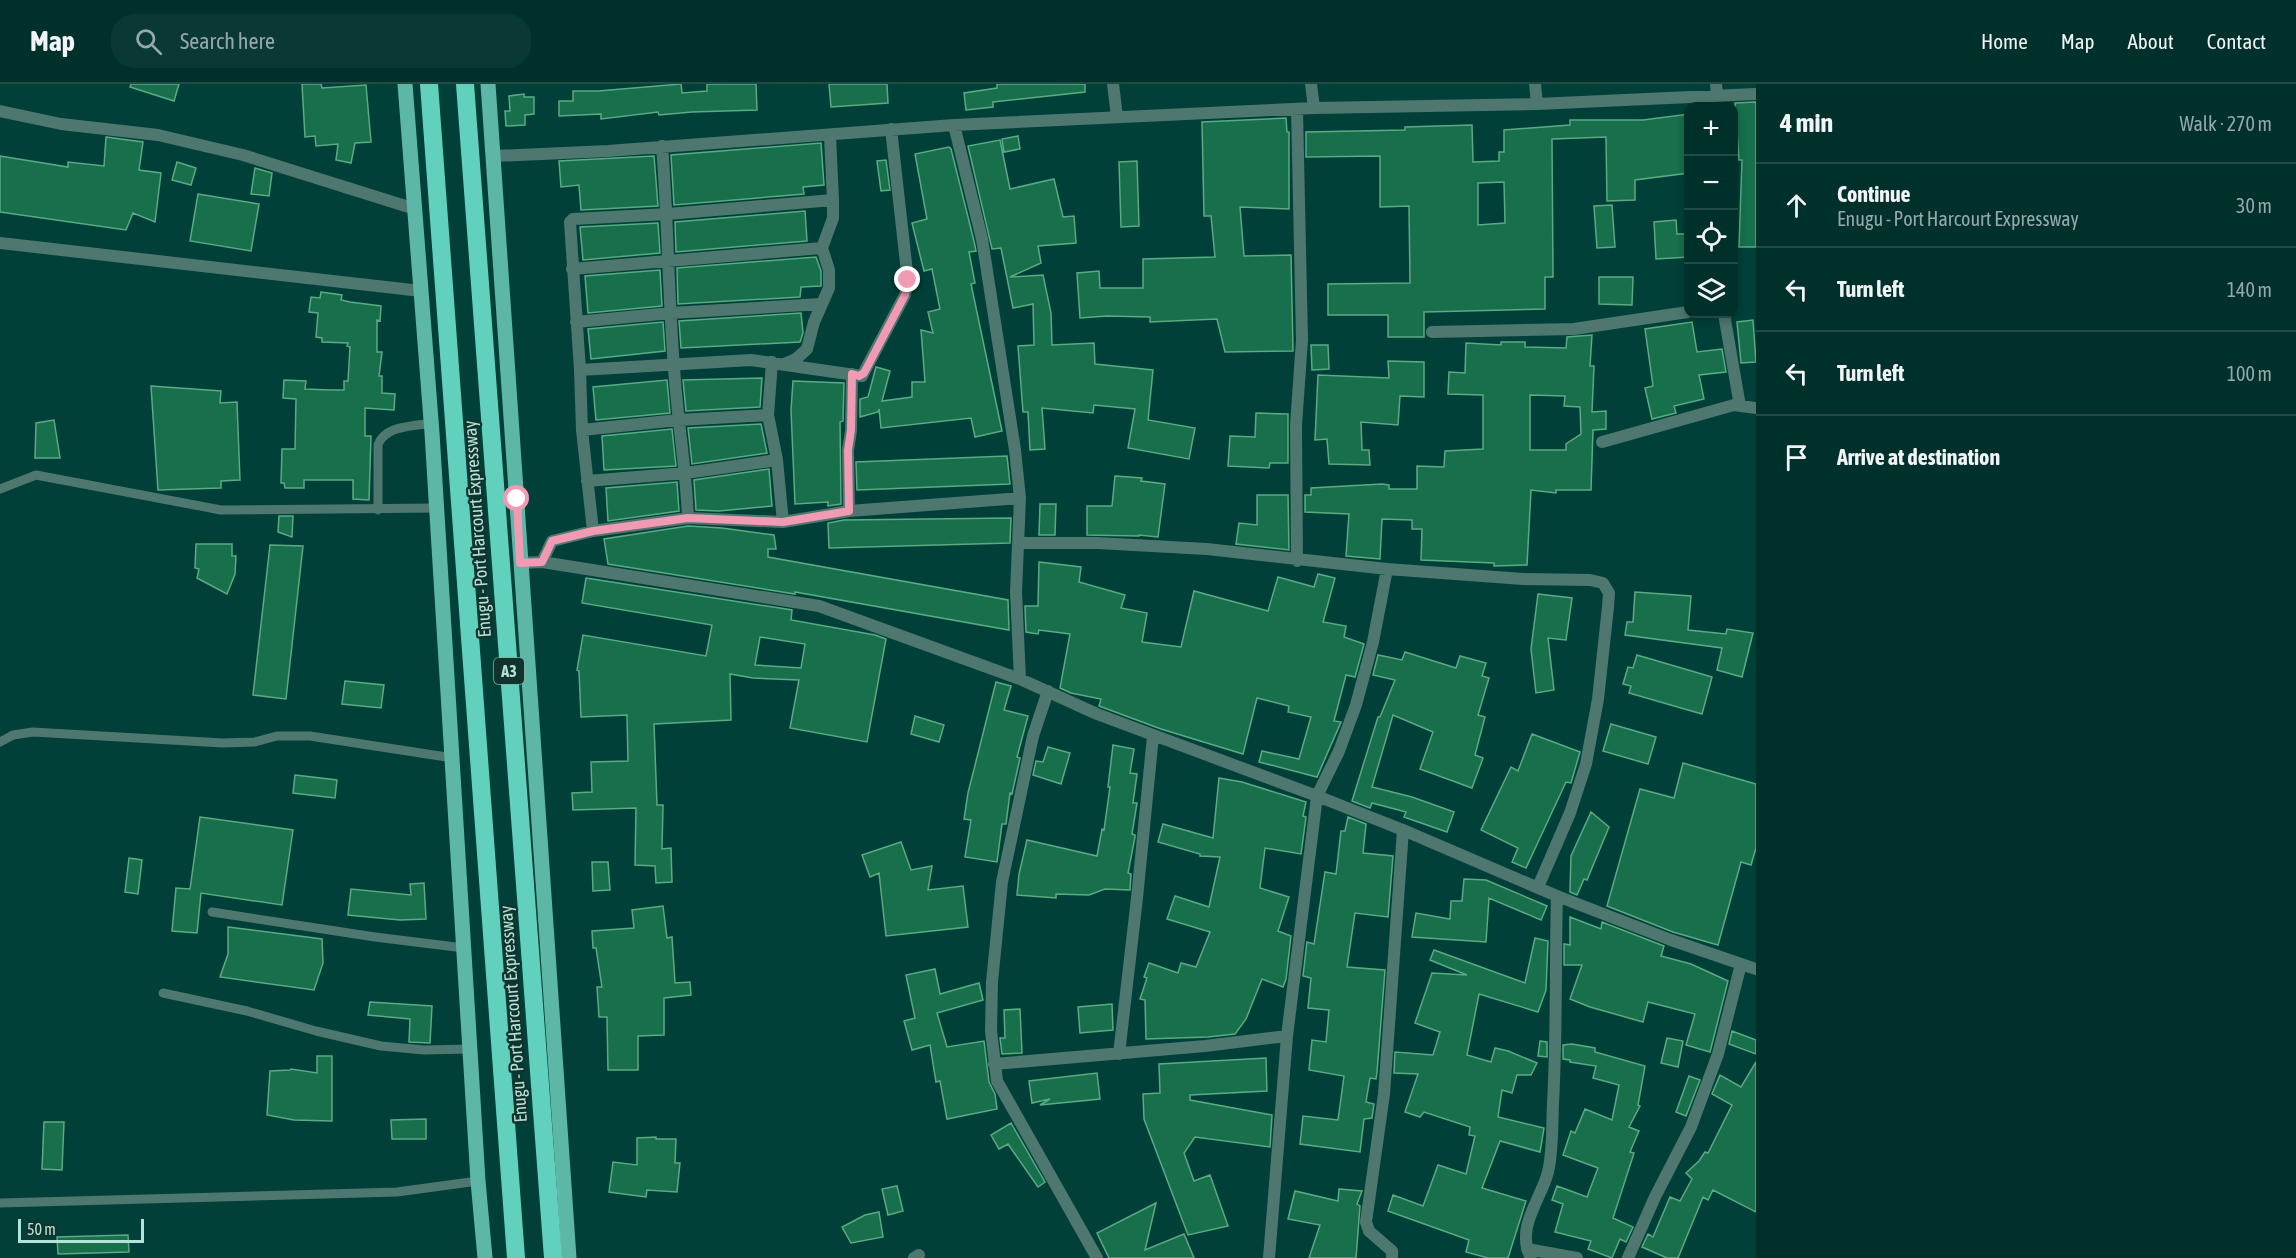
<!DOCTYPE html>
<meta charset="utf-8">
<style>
body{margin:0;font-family:"Asap Condensed",sans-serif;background:#0a3832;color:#f1f3f6}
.controls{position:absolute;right:18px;top:18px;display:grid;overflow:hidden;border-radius:12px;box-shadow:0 3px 9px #0003}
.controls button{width:54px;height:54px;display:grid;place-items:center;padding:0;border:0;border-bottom:2px solid #224b47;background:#00302a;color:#f1f3f6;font:30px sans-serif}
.scale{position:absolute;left:18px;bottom:15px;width:126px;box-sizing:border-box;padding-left:6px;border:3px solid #b4e3d9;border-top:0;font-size:16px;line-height:21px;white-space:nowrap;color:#b4e3d9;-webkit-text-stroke:4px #12332d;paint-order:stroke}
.stop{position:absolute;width:18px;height:18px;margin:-14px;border:4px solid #f19ab4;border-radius:50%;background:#fff}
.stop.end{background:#f19ab4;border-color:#fff;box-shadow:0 2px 6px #0008}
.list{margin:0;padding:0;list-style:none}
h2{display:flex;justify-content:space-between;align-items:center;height:78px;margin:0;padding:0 24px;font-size:26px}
h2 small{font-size:20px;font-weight:400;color:#95a9a8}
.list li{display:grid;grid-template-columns:39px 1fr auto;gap:18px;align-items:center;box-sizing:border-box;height:84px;padding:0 24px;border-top:2px solid #224b47}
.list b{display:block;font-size:22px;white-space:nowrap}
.list p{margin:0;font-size:20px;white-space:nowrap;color:#95a9a8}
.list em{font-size:20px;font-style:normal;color:#95a9a8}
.icon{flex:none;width:33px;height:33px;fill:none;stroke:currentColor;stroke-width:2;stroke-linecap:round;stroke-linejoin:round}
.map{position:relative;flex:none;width:1756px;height:1174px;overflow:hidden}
header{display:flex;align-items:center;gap:36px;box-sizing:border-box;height:84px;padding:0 30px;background:#00302a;border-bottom:2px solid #224b47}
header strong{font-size:28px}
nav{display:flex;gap:33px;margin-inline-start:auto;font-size:21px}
.search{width:420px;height:54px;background:#0a3832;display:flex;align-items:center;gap:15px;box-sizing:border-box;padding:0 21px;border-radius:24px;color:#95a9a8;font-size:22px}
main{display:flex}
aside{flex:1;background:#00302a}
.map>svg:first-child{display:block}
.building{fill:#176f4b;stroke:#5aab83;stroke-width:1.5;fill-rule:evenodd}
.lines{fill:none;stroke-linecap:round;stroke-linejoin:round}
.lane{stroke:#4e776f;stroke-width:9}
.street{stroke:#4e776f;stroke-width:12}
.primary{stroke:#5db7a6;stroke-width:15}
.highway{stroke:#61d0bc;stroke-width:18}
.route{stroke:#f19ab4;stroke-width:8}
.labels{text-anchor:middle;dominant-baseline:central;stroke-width:4.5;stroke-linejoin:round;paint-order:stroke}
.shield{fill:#12332d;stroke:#83aea5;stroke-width:1.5}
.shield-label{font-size:16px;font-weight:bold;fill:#b4e3d9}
.street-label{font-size:18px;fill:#b4e3d9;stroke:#12332d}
</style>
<header>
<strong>Map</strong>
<div class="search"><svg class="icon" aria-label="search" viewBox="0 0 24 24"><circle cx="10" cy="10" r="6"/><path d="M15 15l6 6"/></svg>Search here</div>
<nav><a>Home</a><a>Map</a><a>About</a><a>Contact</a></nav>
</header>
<main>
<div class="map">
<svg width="1756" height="1174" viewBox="0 0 1756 1174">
<rect width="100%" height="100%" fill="#004038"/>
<path class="building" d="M131,0H179L174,17L130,3Z
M302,0H321L322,4L366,1L371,58L355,59L351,79L336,76L338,60L316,62L315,52L305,53Z
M681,0L682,9L707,7V0H756L757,26L692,28L659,31L658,28L601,35V30L559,32V17H573V7H598Z
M829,0H887L888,19L831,23Z
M997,0H1085V8L993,18V23L966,26L964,9L997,4Z
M524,10V13H534V30L525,31V41L506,42L505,27H510L509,12Z
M1756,18V163H1739L1742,76H1739L1735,19Z
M1689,30V89L1635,96V116L1607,117L1606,53L1552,55L1553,193H1545V225L1424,228V253H1388V231H1328V200L1410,199L1409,122L1380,123V72L1306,73V48L1405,46V43L1472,41L1473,78L1499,77V68H1504V46L1570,41V36H1643ZM1504,98L1505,139L1478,141V99Z
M1286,34L1287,48H1289V125L1240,123L1244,172L1291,171L1293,267L1225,268L1217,235L1150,238V233L1107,232L1080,234L1077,189L1099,187L1100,204H1143V175L1215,173L1211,132H1204L1202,38Z
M1018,52L1020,65L1004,68L1002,55Z
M106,53L143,58L139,86L161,89L155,138L133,129L126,146L0,128V72L68,83V78L104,82Z
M1000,56L1010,105L1054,95L1063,133L1074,132L1076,159L1038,162L1041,179L1010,193L1043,191L1051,229L1052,261L1094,259L1095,280L1153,286L1148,336L1195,344L1189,375L1128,364L1135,325L1094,321L1093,329L1042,324L1045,365L1030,366L1028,328H1023L1018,262L1034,261L1033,220L1013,224L1001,164L992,165L968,62Z
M821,59L824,101L803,103L804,110L674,121L671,71Z
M949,63L951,65L974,157L976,167L969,168L975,199L971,200L1002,347L975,353L971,334L881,344L879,325L878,328L860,333V315L868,313L876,283L890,287L882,317L912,313V298H925L921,246L933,249L928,228L940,225L932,185L924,187L912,139L927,135L915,70Z
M654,72L658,122L581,126L579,101L561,103L559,77Z
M886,76L890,106L881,107L877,77Z
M1137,77L1139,142L1121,143L1119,78Z
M177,78L196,84L191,101L172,96Z
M255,84L272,89L269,112L251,110Z
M198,110L259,120L251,167L190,157Z
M1612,121L1615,163L1597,164L1594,122Z
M805,127L807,157L676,168L675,138Z
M1676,136L1677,150H1689V173L1656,175L1654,138Z
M658,139L660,169L583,176L580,143Z
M816,173L821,187V202L801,203L800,213L678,220L677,184Z
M660,186L662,222L588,229L585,192Z
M1599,193H1633L1632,221L1599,220Z
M321,208L342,211L341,216L350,218L381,222L380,237L377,236V268H382L379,292H382V309L395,310L394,326L365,324V352H371L369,416L353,415V396H304V404H285L284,399H281L282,365H295L296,315L283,314L284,296L306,297L305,305L331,306H344V297H348L350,263L347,262L348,259L322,258V254L316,253L318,229L309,228L311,213L320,214Z
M801,229L803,249L800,258L681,264L679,237Z
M1753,236L1756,278L1741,279L1737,238Z
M663,238L665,267L591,275L588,245Z
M1692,238L1697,268L1722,265L1726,288L1699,291L1704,315L1674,322L1676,329L1652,335L1645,304L1653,302L1645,245Z
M1592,251L1590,282H1594L1592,328L1606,327V345L1593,346L1591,406H1556V409L1531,406L1527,481L1494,482V479L1421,476L1422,445H1412V436L1382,435L1380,475L1346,472L1349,430L1305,428V411H1311V404L1382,400L1389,401V405H1417V382L1444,383L1445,367L1483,365V311L1448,310L1449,288L1465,289L1466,259L1501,261V258H1525V263L1566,264L1567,253ZM1530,311L1565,312L1564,322L1580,323L1581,350L1566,360V366H1530Z
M1311,261H1328L1329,285L1312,286Z
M1388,277L1424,278V313L1400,312L1398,341L1361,338L1362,366H1369L1370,381L1329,380L1327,355L1315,356L1318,291L1389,294Z
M762,294L760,323L686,327L683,296Z
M667,296L670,329L596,336L593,303Z
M793,297L844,299L843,337L840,338L841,420L828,422V418L795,420L791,326Z
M151,302L221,307L220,319L237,318L240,396L221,397V404L158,406Z
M1256,329L1288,330V379H1270L1269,384L1228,382L1230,352L1255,353Z
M54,336L60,374H35L36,339Z
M761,340L767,369L692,380L688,344Z
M672,345L676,382L604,386L602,352Z
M1007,372L1010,400L857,406L856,378Z
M769,385L772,422L719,427L696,426L694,396Z
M1115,392L1142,394L1141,397L1165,400L1158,453L1139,451V452L1087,451V422H1112Z
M677,398L679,427L608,437L606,404Z
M1257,411H1288L1289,466L1236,460L1239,439L1257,441Z
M1040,420H1056L1055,451H1039Z
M279,432H293L292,453L278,448Z
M1011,434L1010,459L829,464L828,439L844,436Z
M688,442L722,444L774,451L776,465H768V473L1008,516L1009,546L795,508V510L608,480L604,455Z
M196,460H232V472H236L235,490L227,510L197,494L199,485L195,484Z
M270,461L303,462L286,615L253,611Z
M1039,478L1081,483L1079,498L1125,511L1121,524L1147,529L1142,558L1181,563L1194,507L1268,527L1278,493L1314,503L1318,490L1335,494L1323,538L1346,542L1344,553L1364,560L1355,593L1346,591L1334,637L1341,638L1317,693L1259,678L1262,667L1299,675L1311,633L1288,628L1289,622L1257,614L1243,670L1161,645L1099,622L1101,615L1071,609L1060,604L1070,550L1039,546L1038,550L1026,548L1025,522H1038Z
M586,494L792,526L791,536L875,551L886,555L867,658L790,644L799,596L753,594L730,590L731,636L654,640L657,721H663L662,765L671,764L672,798L656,799L655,782L635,781L636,724L573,726L572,709L592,708L591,678L628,677L627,631L581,633L579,587L577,586L583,551L706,572L712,541L582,519ZM760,553L805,560L801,584L755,581Z
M1635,508L1691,512L1688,546L1726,550L1727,545L1753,549L1742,593L1717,586L1722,564L1625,551L1627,538H1633Z
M1538,510L1572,514L1566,556L1548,554L1554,606L1536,609L1531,565Z
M1405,568L1456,584L1460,572L1486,579L1482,592L1489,594L1478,631L1485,633L1475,671L1483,674L1472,704L1420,685L1433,648L1393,631L1372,703L1412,713L1454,728L1447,748L1404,733L1406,728L1372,719L1370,724L1352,717L1378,633H1380L1395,596L1373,591L1378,571L1402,576Z
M1637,571L1712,593L1702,630L1629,609L1631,602L1623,600L1628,583L1633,584Z
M345,597L384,601L381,624L342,620Z
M996,598L1011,602L1004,626L1028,632L1017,673L1020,674L1012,710L1010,709L1006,740H1002L997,778L965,773L971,736L964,735L968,709Z
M915,632L944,641L939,658L911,650Z
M1611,640L1656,653L1648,680L1603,667Z
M1532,650L1580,668L1571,699L1566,698L1526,784L1512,778L1518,764L1481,746L1511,683L1518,687Z
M1113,661L1134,665L1130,689L1137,690L1133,719H1137L1132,750L1135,751V753L1128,789L1131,790L1130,806L1105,805L1089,811L1056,810V814L1017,811L1019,790L1027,756L1097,772L1102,745L1104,746L1110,703H1108Z
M1048,663L1070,669L1061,700L1033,691L1036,677L1043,678Z
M1683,679L1756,700V764L1751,781L1741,778L1718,861L1673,848L1607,822L1640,705L1674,714Z
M295,691L337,696L335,714L293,709Z
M1219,694L1242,698L1306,718L1303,732L1306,733L1301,770L1265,764L1260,804L1289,813L1278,847L1291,852L1286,895L1283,903L1262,895L1246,935L1235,950L1208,953L1146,955L1145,916L1140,915L1147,894L1144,893L1149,879L1178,889L1181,879L1196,883L1210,848L1167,835L1175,812L1209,823L1220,773L1200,772V770L1158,758L1163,740L1213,754Z
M1591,728L1609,743L1587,796L1584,795L1577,811L1570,808L1571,772Z
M200,733L293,746L282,821L201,809L197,849L172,847L176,804L190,805Z
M1348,733L1366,740L1363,769L1393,772L1388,833L1355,829L1347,883L1385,886L1377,988L1376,995L1370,994L1366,1018L1374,1020L1372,1034L1364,1035L1360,1068L1300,1060L1303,1032L1338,1036L1344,992L1309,986L1312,956L1326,958L1329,926L1308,924L1311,894L1303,892L1307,858L1314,860L1325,788L1336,790L1341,747H1345Z
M901,758L911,786L932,782L928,806L963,802L968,843L886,852L879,789L870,793L862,771Z
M129,774L142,776L138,810L125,808Z
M592,778H608L610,806L593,807Z
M1464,795L1486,796L1547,822L1541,836L1489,814L1486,858L1412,853L1416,829L1450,835L1451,817H1462Z
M424,799L426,835L400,836L348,831L351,805L411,811L410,800Z
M663,822L667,854L672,853L675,899L690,898L691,911L664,914V951L638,952V986H608L607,933H599L597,903H602L596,864H593L592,847L634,844L632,826Z
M1570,833L1601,845L1602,838L1664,862L1661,872L1691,880L1728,897L1710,968L1686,961L1695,930L1648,918L1643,938L1590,923L1570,915L1582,881H1564V860L1570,861Z
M228,843L322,855L323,879L314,906L220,893L228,870Z
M1535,854L1548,857L1546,906L1538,928L1479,910L1467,971L1491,978L1495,964L1508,967L1537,979L1531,991H1517L1512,1009L1502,1006L1498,1033L1544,1044L1540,1068L1500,1057L1482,1104L1526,1117L1508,1174H1488L1466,1168L1469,1156L1388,1127L1393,1111L1423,1122L1438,1081L1466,1090L1475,1052L1469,1051L1470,1043L1424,1028L1420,1033L1405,1028L1418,990L1394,989L1395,968L1433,971L1440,948L1415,939L1432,889L1467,891L1430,876L1434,866L1525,899Z
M935,885L940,910L979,899L983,916L937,929L947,963L984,957L989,998L995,1010L997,1025L947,1035L940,997L936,998L930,961L912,966L904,937L915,934L906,891Z
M370,918L432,922L430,959L409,958L410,935L368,931Z
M1112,920L1113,946L1080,949L1078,923Z
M1020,925L1022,969L1002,970L1000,954H1005L1004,926Z
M1732,947L1756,956V970L1729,960Z
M1667,954L1683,957L1678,983L1661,979Z
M1540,957L1547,958V973L1538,972Z
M1572,960L1595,964V968L1645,982L1638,1021L1640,1022L1629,1043L1639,1047L1630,1068L1634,1069L1613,1134L1633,1143L1626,1158L1620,1155L1612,1174L1588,1165L1591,1157L1555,1148L1563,1120L1552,1116L1557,1102L1587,1113L1598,1084L1563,1071L1571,1047L1575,1049L1585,1025L1612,1036L1619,1001L1593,994L1596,982L1570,978V976L1563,975V961Z
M317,972H332V1037L294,1036L267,1031L270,987L290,986L291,985L317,989Z
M1266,974L1267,1007L1190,1011V1016L1272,1031L1270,1063L1195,1053L1184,1069L1194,1097L1210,1091L1228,1142L1188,1151L1144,1035L1143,1010L1160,1009L1159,980Z
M1756,978V1128L1713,1106L1708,1116L1703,1113L1678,1174H1667L1642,1163L1648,1150L1653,1153L1670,1113L1680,1117L1692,1095L1686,1089L1699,1077L1705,1068L1708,1069L1732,1021L1712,1010L1720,991L1741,1003Z
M1097,989L1100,1015L1040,1021L1050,1015L1032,1019L1029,997Z
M1689,992L1700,996L1686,1032L1676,1028Z
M426,1035V1055H392L391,1036Z
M44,1038H64L62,1086L42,1085Z
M1011,1039L1045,1098L1038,1103L1008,1060L999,1065L991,1051Z
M656,1053V1055H676L675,1079H680L677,1108L647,1106L646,1113L609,1108L613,1078L637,1081V1054Z
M897,1102L903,1127L888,1131L882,1105Z
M1339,1105L1362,1107L1357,1120L1360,1122L1356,1174H1309L1320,1141L1288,1135L1295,1107L1338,1117Z
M1156,1119L1145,1166L1184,1150L1194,1174H1109L1097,1149Z
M879,1128L883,1153L851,1159L842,1143L865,1131Z
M128,1151L129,1168L58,1170L57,1153Z"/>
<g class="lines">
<path class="lane" d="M0,405L36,391L221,426L437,424
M378,426V361C385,341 412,343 431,339
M0,658L13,651L33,648L223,659L255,658L277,652H310L453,674
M212,828L375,853L464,864
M163,909L247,927L316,947L381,962L424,966L470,965
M0,1119L397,1108L478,1097"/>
<path class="street" d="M1113,0L1117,33
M1311,0L1314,24
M1535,0L1537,20
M1716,0L1718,22
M1297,26L1302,256L1296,341L1297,477
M0,27L61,40L158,51L243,71L415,125
M954,41L982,155L1015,366L1020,414L1016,508L1020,595
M662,62C668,136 668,209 674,283C677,334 686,383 688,434
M494,72L608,67L954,41L1314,24L1537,20L1756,10
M0,159L421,207
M572,185L822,164
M1724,230L1740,322
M576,238L671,229L821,220
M1432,248L1574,245L1688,228
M772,278L768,331L777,376L783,438
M784,280L796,275L807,265L814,238L829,204V186L822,164L833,134V116
M580,286L751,276L862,292L905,211L908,197L891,45
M582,346L678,336L768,331
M1602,358L1734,321L1756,324
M587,397L686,389L777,376
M849,427L848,366L851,347L852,290
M593,447L582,346L580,286L570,138L573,135L668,130L833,116L830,52
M1020,459H1097L1207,465L1387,485L1523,495L1590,496L1603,499L1609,509L1608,523L1598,615L1586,680L1570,729L1538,803
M542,478L552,457L593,447L688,434L783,438L849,427L1020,414
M520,479L542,478L819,522L1020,595L1097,630L1317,712L1403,746L1557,812L1671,856L1756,885
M1048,607L1033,652L1002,798L992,898L991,947L997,997L1097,1174
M1119,970L1137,814L1153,652
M994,980L1205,962L1287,952
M1527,1165L1577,1174
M914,1174L919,1171
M1269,1174L1287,952L1317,712L1339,667L1356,621L1373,558L1387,485
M1392,1174V1167L1369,1147L1366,1138L1384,1010L1403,746
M1531,1174C1515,1143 1541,1116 1548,1088C1553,1068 1552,1040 1553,1019C1557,950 1555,881 1557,812
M1628,1174L1655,1113L1691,1043L1718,970L1741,880"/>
<path class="primary" d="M405,0L432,349L478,1097L485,1174
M488,0L569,1174"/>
<path class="highway" d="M429,0L516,1174
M465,0L553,1174"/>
</g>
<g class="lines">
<path class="route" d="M517,415L520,479L542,478L552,457L593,447L688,434L783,438L849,427L848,366L851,346L852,290L859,292L864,289L905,211L908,196"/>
</g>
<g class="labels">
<rect class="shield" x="494" y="574" width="30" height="26" rx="4.5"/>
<g class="shield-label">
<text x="509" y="587">A3</text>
</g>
<g class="street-label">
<text transform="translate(477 445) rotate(-94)">Enugu - Port Harcourt Expressway</text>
<text transform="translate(513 930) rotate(-94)">Enugu - Port Harcourt Expressway</text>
</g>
</g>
</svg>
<div class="controls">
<button>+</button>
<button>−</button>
<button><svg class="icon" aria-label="locate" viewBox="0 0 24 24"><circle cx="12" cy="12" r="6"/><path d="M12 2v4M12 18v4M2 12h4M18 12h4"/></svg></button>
<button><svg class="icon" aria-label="layers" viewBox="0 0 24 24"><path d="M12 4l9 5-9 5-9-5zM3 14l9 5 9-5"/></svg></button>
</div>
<div class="scale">50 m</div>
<div class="stop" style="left:517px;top:415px"></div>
<div class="stop end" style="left:908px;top:196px"></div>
</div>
<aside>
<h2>4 min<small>Walk · 270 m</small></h2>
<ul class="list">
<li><svg class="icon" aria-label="ahead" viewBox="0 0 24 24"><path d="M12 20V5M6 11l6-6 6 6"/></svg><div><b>Continue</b><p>Enugu - Port Harcourt Expressway</p></div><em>30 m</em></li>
<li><svg class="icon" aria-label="left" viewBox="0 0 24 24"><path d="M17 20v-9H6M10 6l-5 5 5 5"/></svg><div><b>Turn left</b></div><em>140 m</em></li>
<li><svg class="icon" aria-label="left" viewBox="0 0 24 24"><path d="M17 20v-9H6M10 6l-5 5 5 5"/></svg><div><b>Turn left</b></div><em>100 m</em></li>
<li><svg class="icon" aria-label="arrive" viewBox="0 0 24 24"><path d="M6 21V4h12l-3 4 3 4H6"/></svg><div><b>Arrive at destination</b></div></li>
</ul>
</aside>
</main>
